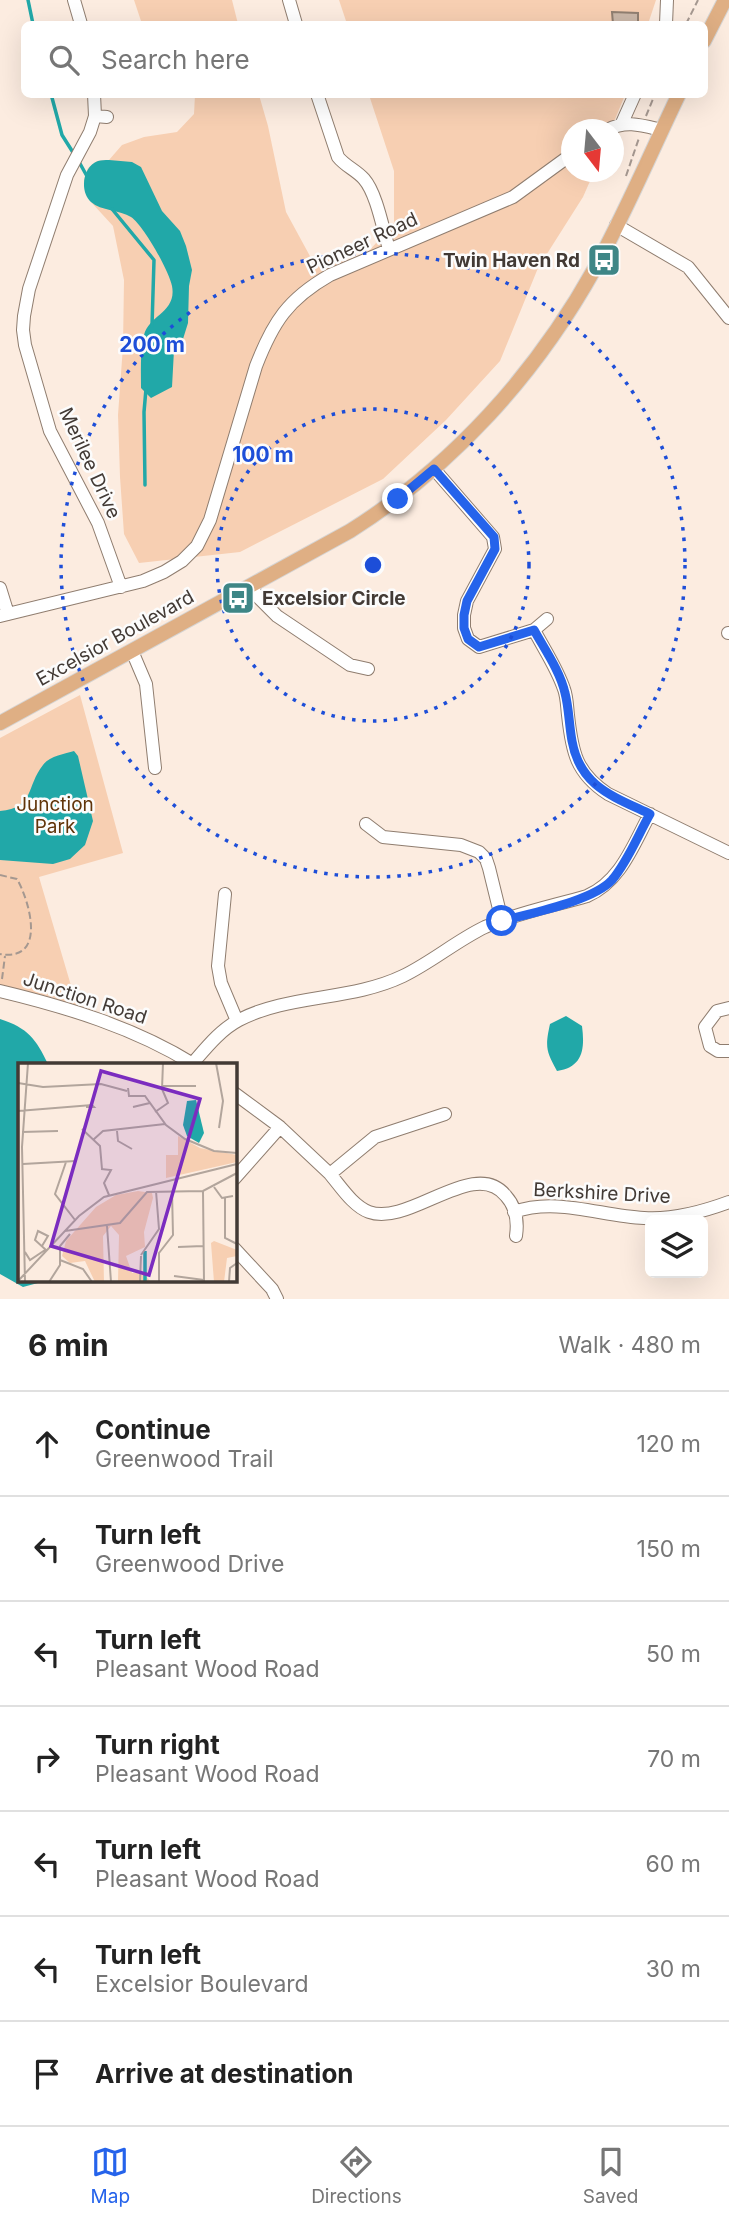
<!DOCTYPE html>
<meta charset="utf-8">
<style>
body{margin:0;font-family:Inter,sans-serif;background:#f2f2f2;color:#222}
.controls{position:absolute;right:21px;bottom:21px;display:grid;overflow:hidden;border-radius:10px;box-shadow:0 7px 28px #0002}
.controls button{width:63px;height:63px;display:grid;place-items:center;padding:0;border:0;border-bottom:2px solid #e0e0e0;background:#fff;color:#222;font:35px sans-serif}
.compass{position:absolute;left:561px;top:119px;width:63px;height:63px;border-radius:50%;background:#fff;box-shadow:0 7px 28px #0002;rotate:164deg}
.stop{position:absolute;width:21px;height:21px;margin:-16px;border:5px solid #2563eb;border-radius:50%;background:#fff}
.stop.end{background:#2563eb;border-color:#fff;box-shadow:0 2px 7px #0008}
.list{margin:0;padding:0;list-style:none}
h2{display:flex;justify-content:space-between;align-items:center;height:91px;margin:0;padding:0 28px;font-size:30px}
h2 small{font-size:23px;font-weight:400;color:#767676}
.list li{display:grid;grid-template-columns:46px 1fr auto;gap:21px;align-items:center;box-sizing:border-box;height:105px;padding:0 28px;border-top:2px solid #e0e0e0}
.list b{display:block;font-size:26px;white-space:nowrap}
.list p{margin:0;font-size:23px;white-space:nowrap;color:#767676}
.list em{font-size:23px;font-style:normal;color:#767676}
.icon{flex:none;width:38px;height:38px;fill:none;stroke:currentColor;stroke-width:2;stroke-linecap:round;stroke-linejoin:round}
.map{position:relative;flex:none;width:729px;height:1299px;overflow:hidden}
.search{position:absolute;background:#fff;box-shadow:0 7px 28px #0002;left:21px;right:21px;top:21px;height:77px;display:flex;align-items:center;gap:18px;box-sizing:border-box;padding:0 24px;border-radius:10px;color:#767676;font-size:26px}
.sheet{height:826px;background:#fff}
nav{display:flex;justify-content:space-around;align-items:center;box-sizing:border-box;height:98px;border-top:2px solid #e0e0e0;background:#fff;font-size:19px;color:#767676}
nav a{display:grid;justify-items:center;gap:4px}
nav .on{color:#2563eb}
.map>svg:first-child{display:block}
.green{fill:#f7cfb2}
.water{fill:#21a8a8}
.lines{fill:none;stroke-linecap:round;stroke-linejoin:round}
.stream{stroke:#21a8a8;stroke-width:3.5}
.building{fill:#cbb8a9;stroke:#917f71;stroke-width:2}
.minor-casing{stroke:#8f7d6f;stroke-width:14}
.major-casing{stroke:#d5d4d3;stroke-width:16}
.path{stroke:#a59890;stroke-width:2;stroke-dasharray:7 3.5;stroke-linecap:butt}
.minor{stroke:#fff;stroke-width:12}
.major{stroke:#dfaf84;stroke-width:14}
.route{stroke:#2563eb;stroke-width:9}
.ring{fill:none;stroke:#1d4ed8;stroke-width:3.5;stroke-dasharray:3.5 7}
.labels{text-anchor:middle;dominant-baseline:central;stroke-width:5;stroke-linejoin:round;paint-order:stroke}
.street-label{font-size:19px;fill:#423a35;stroke:#fcfcfc}
.poi-label{font-size:19px;font-weight:bold;fill:#423a35;stroke:#fcfcfc;text-anchor:end}
.park-label{font-size:19px;fill:#61350a;stroke:#fcfcfc}
.inset-river{fill:none;stroke:#21a8a8;stroke-width:3.5}
.inset-road{fill:none;stroke:#b2a59c;stroke-width:2}
.view{fill:#7b2cbf;fill-opacity:0.15;stroke:#7b2cbf;stroke-width:3.5}
.inset-edge{fill:none;stroke:#423a35;stroke-width:3.5}
.centre{fill:#1d4ed8;stroke:#fcfcfc;stroke-width:3.5}
.ring-label{font-size:21px;text-anchor:middle;font-weight:bold;fill:#1d4ed8;stroke:#fcfcfc;stroke-width:5;stroke-linejoin:round;paint-order:stroke}
</style>
<div class="map">
<svg width="729" height="1299" viewBox="0 0 729 1299">
<rect width="100%" height="100%" fill="#fcece0"/>
<path class="green" d="M134,0H232L238,24H142Z
M339,0H656L648,24H347Z
M195,95H259L268,126L286,212L311,258L359,262L394,223V171L369,95H625L611,129L572,130V172H594L583,197L538,268L500,361L446,420L383,479L240,552L139,563L124,534L120,477L118,415L123,346L124,280L113,226L91,202L86,193L84,180L88,168L97,161L109,160L122,145L144,137L177,132L194,114Z
M80,695L123,853L39,877L77,1006L51,997L0,986V738Z"/>
<path class="water" d="M109,160L132,162L141,167L162,211L180,231L186,246L192,270L189,286L188,323L183,339L174,350L172,387L151,398L141,388C141,371 140,352 144,335C149,315 177,312 172,286C169,271 144,226 131,217C120,210 101,211 91,202C79,191 83,166 98,161C101,160 105,160 109,160Z
M74,751L78,756L93,821L85,845L70,859L53,864L0,860V811C35,808 26,786 43,765C49,756 65,754 74,751Z
M566,1016L582,1026C585,1049 583,1067 557,1071C546,1051 545,1047 550,1024Z
M0,1019C28,1028 36,1039 48,1064H19V1280H49L23,1287L0,1274Z"/>
<g class="lines">
<path class="stream" d="M28,0L33,24
M51,94L62,135L74,154
M78,160L88,178
M112,209L154,260L152,326
M145,485L144,412L146,389"/>
</g>
<path class="building" d="M612,12L638,13V24H613Z"/>
<g class="lines">
<defs>
<path id="minor" d="M74,0L81,24
M289,0L296,24
M666,24L667,0
M94,94L95,116L107,117
M317,94L338,157C345,166 356,170 364,179C377,194 383,230 389,249
M95,116L90,132L67,175L29,289L24,316L23,330L25,345L50,431L98,523L121,587
M622,123L635,94
M607,130C626,120 641,125 661,130
M616,225L688,267L729,318
M434,469L493,537L495,549L467,601L464,615V628L468,639L479,647L534,630L547,619
M252,586L257,596L277,616L350,665L368,669
M0,588L8,614
M0,616L143,581L164,572L182,561L197,546L210,520L256,366C273,322 288,299 330,275L513,197L572,154
M534,630C544,649 557,668 564,689C567,697 567,707 568,715C572,752 576,773 608,794L729,853
M728,633H729
M132,651L146,684L155,768
M366,824L383,837L461,845L479,852L486,859L489,868L502,921
M225,894L218,966L221,983L237,1021
M0,991C67,1007 135,1028 193,1064
M729,1008L717,1011L705,1027L710,1046L718,1051H729
M192,1064C206,1048 220,1030 239,1020C289,994 351,1001 403,976C432,962 456,941 485,927C517,913 553,906 587,896C621,881 633,845 650,814
M234,1093L280,1127L330,1174L375,1137L445,1114
M330,1174C341,1187 353,1206 369,1212C409,1227 475,1156 506,1196C516,1207 518,1222 516,1236
M234,1179L280,1127
M514,1212C556,1197 601,1216 644,1218C673,1220 702,1212 729,1202
M234,1248L272,1289L277,1299"/>
<path id="major" d="M704,41L725,0
M0,723L350,531C453,466 536,374 595,268C626,212 651,152 679,94"/>
</defs>
<use href="#minor" class="minor-casing"/>
<use href="#major" class="major-casing"/>
<path class="path" d="M686,24L698,0
M646,116L655,94
M626,176L639,138
M0,875L17,879C30,902 47,962 0,954
M2,979L5,956"/>
<use href="#minor" class="minor"/>
<use href="#major" class="major"/>
</g>
<g class="lines">
<path class="route" d="M398,499L434,469L494,537L495,549L467,601L464,615V628L468,639L479,647L534,630C545,650 560,671 565,693C569,708 569,725 572,741C580,786 612,796 650,814C638,835 628,861 612,880C593,901 531,913 502,921"/>
</g>
<g class="ring">
<circle cx="373" cy="565" r="156"/>
<circle cx="373" cy="565" r="312"/>
</g>
<defs>
<symbol id="bus-square" viewBox="-11 -11 22 22"><rect x="-9" y="-9" width="18" height="18" rx="4" fill="#3e8686" stroke="#fcfcfc"/><path d="M-5-6H5V4H4V6H2V4H-2V6H-4V4H-5ZM-3.5-4V0h7V-4ZM-3.5 1.2v1.5H-2V1.2ZM2 1.2v1.5H3.5V1.2Z" fill="#fff"/></symbol>
</defs>
<g fill-rule="evenodd">
<use href="#bus-square" x="585" y="241" width="38" height="38"/>
<use href="#bus-square" x="219" y="579" width="38" height="38"/>
</g>
<g class="labels">
<g class="street-label">
<text transform="translate(362 243) rotate(-25)">Pioneer Road</text>
<text transform="translate(90 463) rotate(65)">Merilee Drive</text>
<text transform="translate(115 638) rotate(-29)">Excelsior Boulevard</text>
<text transform="translate(85 998) rotate(18)">Junction Road</text>
<text transform="translate(602 1193) rotate(3)">Berkshire Drive</text>
</g>
<g class="poi-label">
<text x="580" y="260">Twin Haven Rd</text>
<text x="262" y="598" text-anchor="start">Excelsior Circle</text>
</g>
<g class="park-label">
<text x="55" y="804">Junction<tspan x="55" dy="22">Park</tspan></text>
</g>
</g>
<g transform="translate(18 1063)">
<rect width="219" height="219" fill="#fcece0"/>
<path d="M160,73L182,85L219,92V99L148,115V92H160ZM120,128L134,130L135,135L126,169L127,184L108,193L114,210L124,209L133,219H100L101,172L93,163L85,173L86,219H77L67,198L52,200L44,193L48,178L78,144L98,132ZM196,178L219,187V193L209,195L206,219H196L193,180Z" fill="#f7cfb2"/>
<path d="M178,37L186,70L181,80L169,73L165,62L169,38Z" fill="#21a8a8"/>
<path class="inset-river" d="M127,219V188"/>
<path class="inset-road" d="M198,0L205,38L201,65M0,20L25,24L83,21L109,28M145,23H178M110,25L111,33H127L132,40M115,44L132,40L148,62L167,76L196,88L219,90M0,48L74,42L76,44H68M137,49L150,40L144,26L145,0M64,66L82,83L84,106M99,68L100,78L114,86M4,69L40,68M75,77L85,68L147,61M48,99L37,131L57,157M5,101L58,98M83,106L93,107L86,120L91,132M196,124L204,135L215,133M185,128L186,219M207,135V175L219,181M89,163L93,219M47,168L102,160L129,129L185,128L219,110M24,183L30,173L20,168L17,177L28,187M160,184L185,183M7,189L12,197L27,187M123,192L141,166L138,128M42,197L65,206L74,219M156,213L186,217M0,218L61,153L86,134L219,101M7,219L4,84L10,0M31,219L42,202V183L52,171M122,219L123,193M141,219V190L155,172L154,128M211,219L212,205L219,200"/>
<path class="view" d="M83,8L182,36L131,212L33,183Z"/>
<rect width="219" height="219" class="inset-edge"/>
</g>
<circle cx="373" cy="565" r="10" class="centre"/>
<g class="ring-label">
<text x="152" y="352">200 m</text>
<text x="263" y="462">100 m</text>
</g>
</svg>
<div class="controls">
<button><svg class="icon" aria-label="layers" viewBox="0 0 24 24"><path d="M12 4l9 5-9 5-9-5zM3 14l9 5 9-5"/></svg></button>
</div>
<svg class="compass" viewBox="-18 -18 36 36"><path d="M0-13l5 13h-10z" fill="#e53935"/><path d="M0 13l5-13h-10z" fill="#767676"/></svg>
<div class="stop" style="left:502px;top:921px"></div>
<div class="stop end" style="left:398px;top:499px"></div>
<div class="search"><svg class="icon" aria-label="search" viewBox="0 0 24 24"><circle cx="10" cy="10" r="6"/><path d="M15 15l6 6"/></svg>Search here</div>
</div>
<section class="sheet">
<h2>6 min<small>Walk · 480 m</small></h2>
<ul class="list">
<li><svg class="icon" aria-label="ahead" viewBox="0 0 24 24"><path d="M12 20V5M6 11l6-6 6 6"/></svg><div><b>Continue</b><p>Greenwood Trail</p></div><em>120 m</em></li>
<li><svg class="icon" aria-label="left" viewBox="0 0 24 24"><path d="M17 20v-9H6M10 6l-5 5 5 5"/></svg><div><b>Turn left</b><p>Greenwood Drive</p></div><em>150 m</em></li>
<li><svg class="icon" aria-label="left" viewBox="0 0 24 24"><path d="M17 20v-9H6M10 6l-5 5 5 5"/></svg><div><b>Turn left</b><p>Pleasant Wood Road</p></div><em>50 m</em></li>
<li><svg class="icon" aria-label="right" viewBox="0 0 24 24"><path d="M7 20v-9h11M14 6l5 5-5 5"/></svg><div><b>Turn right</b><p>Pleasant Wood Road</p></div><em>70 m</em></li>
<li><svg class="icon" aria-label="left" viewBox="0 0 24 24"><path d="M17 20v-9H6M10 6l-5 5 5 5"/></svg><div><b>Turn left</b><p>Pleasant Wood Road</p></div><em>60 m</em></li>
<li><svg class="icon" aria-label="left" viewBox="0 0 24 24"><path d="M17 20v-9H6M10 6l-5 5 5 5"/></svg><div><b>Turn left</b><p>Excelsior Boulevard</p></div><em>30 m</em></li>
<li><svg class="icon" aria-label="arrive" viewBox="0 0 24 24"><path d="M6 21V4h12l-3 4 3 4H6"/></svg><div><b>Arrive at destination</b></div></li>
</ul>
</section>
<nav>
<a class="on"><svg class="icon" aria-label="map" viewBox="0 0 24 24"><path d="M3 6l6-2 6 2 6-2v14l-6 2-6-2-6 2zM9 4v14M15 6v14"/></svg>Map</a>
<a><svg class="icon" aria-label="directions" viewBox="0 0 24 24"><path d="M12 3l9 9-9 9-9-9zM9 14v-3h6M13 9l2 2-2 2"/></svg>Directions</a>
<a><svg class="icon" aria-label="saved" viewBox="0 0 24 24"><path d="M7 4h10v16l-5-4-5 4z"/></svg>Saved</a>
</nav>
